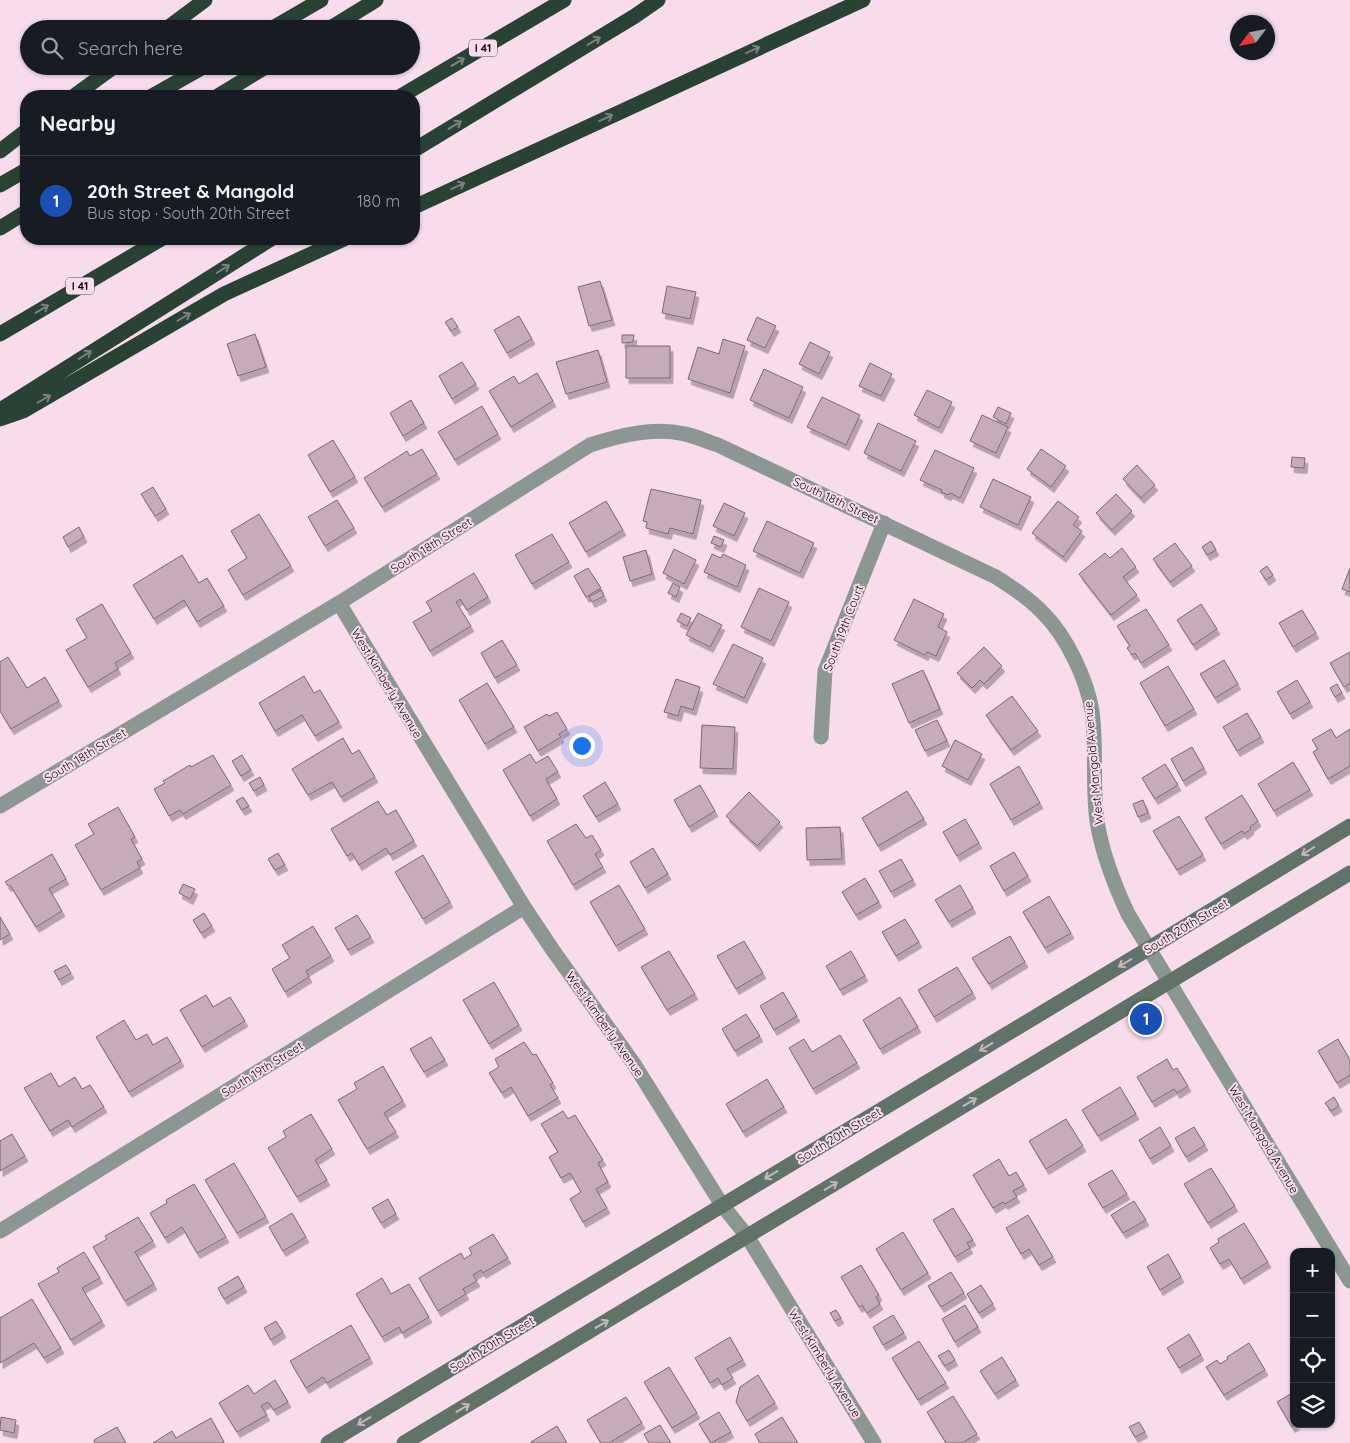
<!DOCTYPE html>
<meta charset="utf-8">
<style>
body{margin:0;font-family:Quicksand,sans-serif;background:#20242c;color:#f1f3f6}
.controls{position:absolute;right:15px;bottom:15px;display:grid;overflow:hidden;border-radius:10px;box-shadow:0 1px 4px #0004}
.controls button{width:45px;height:45px;display:grid;place-items:center;padding:0;border:0;border-bottom:1px solid #363941;background:#171b24;color:#f1f3f6;font:25px sans-serif}
.compass{position:absolute;left:1230px;top:15px;width:45px;height:45px;border-radius:50%;background:#171b24;box-shadow:0 1px 4px #0004;rotate:238deg}
.you{position:absolute;left:581px;top:745px;width:18px;height:18px;margin:-12px;border:4px solid #fff;border-radius:50%;background:#1a73e8;box-shadow:0 0 0 8px #1a73e833}
.badge{display:grid;place-items:center;width:32px;height:32px;border-radius:50%;background:#d93025;color:#fff;font-size:16px;font-weight:700}
.pin{position:absolute;translate:-50% -50%;border:2px solid #fff;box-shadow:0 1px 5px #0006}
.list{margin:0;padding:0;list-style:none}
h2{display:flex;justify-content:space-between;align-items:center;height:65px;margin:0;padding:0 20px;font-size:21px}
h2 small{font-size:16px;font-weight:400;color:#9ea1a6}
.list li{display:grid;grid-template-columns:32px 1fr auto;gap:15px;align-items:center;box-sizing:border-box;height:90px;padding:0 20px;border-top:1px solid #363941}
.list b{display:block;font-size:19px;white-space:nowrap}
.list p{margin:0;font-size:16px;white-space:nowrap;color:#9ea1a6}
.list em{font-size:16px;font-style:normal;color:#9ea1a6}
.icon{flex:none;width:28px;height:28px;fill:none;stroke:currentColor;stroke-width:2;stroke-linecap:round;stroke-linejoin:round}
.map{position:relative;flex:none;width:1350px;height:1443px;overflow:hidden}
.search{position:absolute;background:#171b24;box-shadow:0 1px 4px #0004;left:20px;top:20px;width:400px;height:55px;display:flex;align-items:center;gap:12px;box-sizing:border-box;padding:0 18px;border-radius:28px;color:#9ea1a6;font-size:19px}
.panel{position:absolute;background:#171b24;box-shadow:0 1px 4px #0004;left:20px;top:90px;width:400px;height:155px;border-radius:20px}
.map>svg:first-child{display:block}
.building{fill:#c6abba;stroke:#7f6774;filter:url(#shadow)}
.lines{fill:none;stroke-linecap:round;stroke-linejoin:round}
.street{stroke:#8c9791;stroke-width:15}
.secondary{stroke:#617269;stroke-width:15}
.highway{stroke:#2a4236;stroke-width:15}
.oneway{stroke:#7c807f}
.oneway2{stroke:#c3b7be}
.labels{text-anchor:middle;dominant-baseline:central;stroke-width:4;stroke-linejoin:round;paint-order:stroke}
.shield{fill:#f8dcec;stroke:#564850;stroke-width:1}
.shield-label{font-size:11px;font-weight:bold;fill:#11080d}
.street-label{font-size:12px;fill:#11080d;stroke:#f8dcec}
</style>
<div class="map">
<svg width="1350" height="1443" viewBox="0 0 1350 1443">
<defs>
<filter id="shadow"><feDropShadow dx="3" dy="5.5" stdDeviation="0" flood-color="#0004"/></filter>
</defs>
<rect width="100%" height="100%" fill="#f8dcec"/>
<path class="building" d="M600,281L612,320L589,326L578,287Z
M667,286L696,292L690,319L662,313Z
M519,316L532,339L507,353L494,330Z
M757,317L776,326L765,348L747,340Z
M452,318L458,327L451,331L445,322Z
M255,334L266,367L238,376L227,344Z
M622,335H634L633,342L622,343Z
M723,339L745,346L730,393L688,379L698,347L719,354Z
M810,342L830,352L819,374L799,364Z
M626,346H670V378H626Z
M598,350L607,382L566,394L556,362Z
M462,362L476,384L452,399L439,376Z
M870,363L892,374L881,396L859,386Z
M764,369L803,387L789,418L750,400Z
M537,373L553,401L511,427L489,391L514,376L519,384Z
M927,390L952,402L939,428L914,415Z
M822,397L860,415L846,445L807,427Z
M411,400L424,423L403,436L390,413Z
M482,406L498,434L455,460L438,432Z
M998,407L1011,413L1006,424L993,417Z
M982,415L1008,427L996,453L970,441Z
M878,423L916,441L901,471L864,453Z
M333,440L355,477L330,492L308,455Z
M422,449L437,474L382,507L364,478L407,451L410,456Z
M1041,449L1066,466L1051,487L1027,469Z
M935,450L974,468L960,498L950,493L948,495L941,492L942,490L920,480Z
M1292,457L1305,458L1304,468L1291,467Z
M1137,465L1155,485L1141,498L1123,479Z
M993,479L1031,497L1018,525L980,507Z
M153,487L166,509L155,516L141,494Z
M651,489L701,500L693,534L670,528L668,534L646,528L647,522L643,521Z
M1116,494L1132,511L1112,530L1096,513Z
M337,500L354,528L325,546L308,517Z
M606,501L623,530L586,552L569,523Z
M1058,501L1079,517L1073,525L1082,531L1063,557L1032,533Z
M724,503L745,513L734,536L713,526Z
M259,514L291,566L243,595L228,570L247,558L231,531Z
M767,521L814,543L800,573L753,551Z
M79,527L84,537L68,547L63,537Z
M552,534L569,562L532,584L515,555Z
M714,536L724,540L721,547L711,543Z
M1211,541L1216,550L1207,555L1202,547Z
M1175,543L1192,566L1170,582L1153,559Z
M1122,548L1136,567L1123,577L1137,595L1111,615L1079,574L1105,553L1110,558Z
M674,549L696,560L684,584L663,573Z
M646,550L652,574L630,581L623,557Z
M712,554L721,558L723,554L746,565L737,587L704,572Z
M182,555L199,583L207,578L224,606L197,622L184,600L154,619L133,585Z
M1267,566L1273,575L1266,580L1260,571Z
M588,568L601,588L586,597L574,576Z
M1350,568V592L1342,589Z
M474,573L488,597L467,610L460,599L456,602L471,626L430,651L413,622L432,611L426,602Z
M673,583L680,587L676,597L668,593Z
M759,588L789,602L771,641L741,627Z
M601,590L604,596L592,602L589,597Z
M914,599L944,614L938,627L947,632L936,656L927,652L925,655L894,640Z
M102,604L131,653L115,663L118,669L88,687L66,650L87,638L76,619Z
M1201,604L1217,629L1193,645L1177,620Z
M1146,609L1169,645L1141,663L1135,653L1132,655L1127,648L1130,646L1117,626Z
M1302,610L1316,633L1293,647L1279,623Z
M681,613L691,618L687,626L677,621Z
M698,613L722,625L710,647L686,635Z
M502,640L517,665L495,678L481,653Z
M733,644L763,658L744,698L713,684Z
M984,647L1002,666L984,684L980,680L972,688L957,673Z
M1350,652V683L1344,687L1330,663Z
M8,657L27,688L45,677L59,701L11,729L0,711V662Z
M1224,660L1238,684L1215,698L1200,674Z
M1168,666L1194,709L1165,726L1140,683Z
M923,670L940,709L909,723L892,684Z
M304,676L314,693L320,690L339,722L315,736L302,715L275,731L259,703Z
M676,679L700,687L693,710L681,706L678,716L664,712Z
M1297,680L1310,702L1290,714L1277,692Z
M487,683L514,727L485,744L459,700Z
M1337,684L1342,693L1335,697L1330,688Z
M1012,696L1038,731L1011,750L986,715Z
M557,712L567,729L559,734L561,737L538,751L524,727L547,714L549,716Z
M1247,713L1261,737L1237,751L1223,727Z
M937,720L947,741L925,751L915,730Z
M702,725L735,727L733,769L700,768Z
M1331,729L1336,738L1350,729V766L1328,779L1313,752L1318,749L1312,740Z
M343,738L352,754L359,750L375,777L341,797L332,782L308,795L292,769Z
M955,740L982,754L968,780L942,766Z
M1192,747L1204,768L1183,781L1171,759Z
M530,754L536,763L548,756L558,772L546,779L557,799L530,816L503,770Z
M213,755L231,785L183,814L180,810L169,816L154,789L165,783L163,781L190,765L191,767Z
M242,755L251,770L241,776L232,761Z
M1293,762L1310,790L1274,811L1258,784Z
M1165,764L1178,785L1155,799L1142,778Z
M1019,766L1040,803L1011,820L990,784Z
M260,777L264,785L254,791L249,783Z
M605,782L618,804L596,817L583,796Z
M700,785L715,811L689,827L674,800Z
M907,791L924,819L878,846L862,818Z
M749,792L780,822L757,846L726,816Z
M1242,795L1258,821L1250,827L1251,829L1244,834L1242,831L1221,844L1205,818Z
M243,797L249,806L242,810L236,801Z
M1143,800L1148,813L1138,817L1133,804Z
M378,801L387,815L396,810L414,841L390,855L386,848L359,865L352,853L347,856L331,829Z
M118,807L135,837L131,839L142,859L137,862L140,868L101,890L75,845L94,834L88,824Z
M1179,816L1203,855L1177,870L1153,831Z
M965,819L979,843L957,856L943,832Z
M576,824L586,838L592,835L601,850L595,854L603,867L573,885L547,841Z
M840,827L842,859L807,860L806,828Z
M653,848L668,874L645,888L630,862Z
M1014,852L1028,876L1004,891L990,866Z
M278,853L285,865L275,870L268,859Z
M52,854L66,879L49,889L62,911L36,927L10,885L8,886L5,882Z
M423,855L450,902L423,919L395,872Z
M901,859L913,880L891,892L879,871Z
M865,878L879,902L856,915L842,892Z
M183,884L195,889L190,899L179,893Z
M619,885L645,929L616,946L590,902Z
M960,885L973,908L949,922L935,900Z
M1049,896L1071,933L1045,948L1023,912Z
M204,913L212,926L201,933L193,920Z
M357,915L371,937L348,950L335,928Z
M0,917L10,934L0,940Z
M905,919L919,942L896,956L882,932Z
M313,926L331,956L306,971L309,977L285,992L272,969L290,958L282,945Z
M1010,936L1025,962L989,984L972,958Z
M744,941L763,973L736,989L717,956Z
M669,951L695,994L667,1010L641,967Z
M851,951L865,976L840,990L826,966Z
M66,965L71,973L59,980L54,971Z
M957,967L973,993L934,1017L918,990Z
M494,982L519,1025L489,1044L463,1000Z
M783,992L797,1016L774,1030L760,1006Z
M206,995L213,1007L230,997L245,1021L202,1047L180,1010Z
M900,997L918,1027L880,1049L863,1020Z
M746,1014L760,1036L735,1051L722,1029Z
M124,1020L136,1040L147,1034L153,1045L167,1037L181,1061L129,1092L96,1037Z
M840,1035L857,1063L813,1089L789,1048L804,1039L812,1052Z
M431,1037L445,1060L424,1072L410,1049Z
M1338,1039L1350,1060V1075L1337,1083L1318,1051Z
M524,1042L533,1055L536,1054L553,1083L550,1085L558,1098L528,1116L511,1087L502,1093L489,1073L499,1067L495,1059Z
M1167,1059L1173,1070L1177,1068L1188,1086L1177,1093L1174,1089L1152,1102L1137,1077Z
M383,1066L403,1101L384,1113L396,1132L367,1149L338,1100L357,1089L354,1083Z
M51,1073L59,1087L75,1077L82,1089L90,1085L104,1107L72,1127L68,1120L50,1131L24,1088Z
M767,1079L784,1107L743,1132L726,1104Z
M1120,1087L1136,1114L1098,1136L1082,1110Z
M1334,1097L1339,1106L1331,1111L1325,1103Z
M563,1111L568,1119L575,1115L603,1160L598,1163L608,1182L596,1189L607,1208L583,1222L570,1199L581,1192L570,1173L561,1178L549,1157L558,1152L541,1124Z
M311,1114L332,1149L315,1160L327,1180L297,1197L268,1148L286,1137L283,1131Z
M1066,1119L1083,1146L1046,1169L1029,1141Z
M1160,1127L1171,1146L1150,1159L1139,1140Z
M1194,1127L1205,1145L1186,1157L1175,1138Z
M12,1134L25,1156L0,1171V1141Z
M999,1159L1009,1176L1016,1172L1024,1185L1013,1191L1017,1197L1005,1204L1003,1202L993,1208L973,1175Z
M234,1163L266,1217L237,1233L205,1180Z
M1211,1168L1235,1206L1208,1223L1184,1184Z
M1112,1170L1127,1194L1103,1208L1088,1184Z
M194,1184L226,1237L197,1253L182,1227L165,1238L150,1213L167,1203L166,1200Z
M388,1199L396,1214L381,1223L372,1208Z
M1134,1201L1146,1220L1123,1233L1111,1215Z
M953,1208L973,1240L967,1243L970,1248L955,1257L933,1220Z
M292,1213L306,1237L283,1251L269,1227Z
M1028,1215L1053,1257L1039,1265L1029,1249L1021,1254L1006,1228Z
M138,1217L153,1241L135,1252L154,1284L125,1301L93,1247L107,1239L105,1236Z
M1244,1223L1268,1262L1241,1279L1229,1259L1220,1264L1210,1248L1219,1242L1218,1239Z
M903,1232L928,1273L901,1290L876,1249Z
M493,1234L508,1258L483,1273L481,1270L473,1275L477,1281L463,1289L466,1294L438,1311L419,1278L461,1253L464,1259L472,1254L469,1248Z
M84,1252L100,1278L82,1288L102,1321L71,1340L38,1284L59,1272L57,1268Z
M1168,1254L1181,1277L1160,1290L1147,1267Z
M861,1265L879,1295L876,1297L880,1304L867,1313L862,1305L859,1307L841,1277Z
M951,1272L964,1293L941,1307L928,1286Z
M238,1276L244,1287L224,1299L218,1288Z
M382,1278L391,1294L409,1284L429,1317L402,1333L399,1327L382,1337L356,1294Z
M981,1285L993,1304L979,1313L967,1294Z
M32,1299L61,1348L44,1358L34,1343L0,1363V1318Z
M965,1305L978,1327L955,1342L942,1319Z
M836,1310L841,1318L835,1321L830,1313Z
M893,1315L904,1333L883,1345L873,1327Z
M276,1321L283,1332L271,1340L264,1328Z
M351,1325L370,1358L327,1383L323,1377L306,1388L290,1361Z
M1189,1334L1201,1355L1179,1368L1167,1348Z
M730,1337L743,1360L727,1369L733,1378L722,1385L718,1378L710,1383L695,1358Z
M919,1341L946,1383L918,1400L892,1358Z
M1249,1343L1265,1370L1224,1395L1206,1367L1217,1360L1220,1364L1228,1359L1227,1357Z
M949,1350L955,1360L945,1366L938,1356Z
M1002,1357L1016,1380L995,1394L980,1371Z
M669,1367L697,1413L672,1428L644,1382Z
M758,1375L775,1403L747,1421L736,1402L740,1387Z
M275,1380L288,1402L274,1410L268,1402L261,1406L267,1415L237,1432L219,1403L248,1385L254,1394Z
M1294,1392V1424H1297L1292,1427L1277,1402Z
M953,1396L977,1434L962,1443H946L927,1412Z
M626,1397L642,1423L609,1443H601L587,1420Z
M719,1412L731,1432L711,1443L699,1424Z
M1,1417L16,1420L14,1433L0,1430Z
M782,1417L798,1443H760L755,1434Z
M211,1418L224,1442L222,1443H153L172,1431L176,1438Z
M1139,1422L1145,1432L1135,1437L1129,1427Z
M660,1425L671,1443H649L644,1434Z
M557,1426L567,1443H531V1442Z
M117,1427L126,1443H95L94,1440Z"/>
<g class="lines">
<path class="street" d="M339,603L524,907L552,949L634,1064L722,1205L747,1236L874,1443
M821,737L825,671L884,523
M0,806L339,603L590,445C621,435 653,427 685,434C696,436 707,442 718,445L996,577C1013,588 1030,599 1044,614C1067,637 1087,680 1092,711C1097,748 1092,785 1097,821C1102,854 1114,884 1128,914L1350,1281
M0,1231L524,907"/>
<path class="secondary" d="M328,1443L1148,949L1350,826
M404,1443L1350,873"/>
<path class="highway" d="M166,29L205,0
M271,29L321,0
M329,29L376,0
M74,96L115,66
M152,96L205,66
M218,96L267,66
M401,96L564,0
M414,150L635,16L658,0
M0,151L26,131
M0,185L26,170
M414,207L863,0
M0,228L26,212
M0,334L161,239
M0,410L271,239
M0,419L23,411L224,294L344,239"/>
</g>
<defs><path id="oneway-shaft" d="M-6 0H5M1.5-3L5.5 0L1.5 3" fill="none" stroke-width="1.6" stroke-linecap="round" stroke-linejoin="round" transform="scale(1.25)"/></defs>
<g class="oneway">
<use href="#oneway-shaft" transform="translate(594 41) rotate(-31)"/>
<use href="#oneway-shaft" transform="translate(753 50) rotate(-25)"/>
<use href="#oneway-shaft" transform="translate(458 62) rotate(-31)"/>
<use href="#oneway-shaft" transform="translate(606 118) rotate(-25)"/>
<use href="#oneway-shaft" transform="translate(455 125) rotate(-31)"/>
<use href="#oneway-shaft" transform="translate(458 186) rotate(-25)"/>
<use href="#oneway-shaft" transform="translate(223 269) rotate(-32)"/>
<use href="#oneway-shaft" transform="translate(42 309) rotate(-31)"/>
<use href="#oneway-shaft" transform="translate(184 317) rotate(-30)"/>
<use href="#oneway-shaft" transform="translate(85 355) rotate(-32)"/>
<use href="#oneway-shaft" transform="translate(44 399) rotate(-30)"/>
</g>
<g class="oneway2">
<use href="#oneway-shaft" transform="translate(1308 851) rotate(148)"/>
<use href="#oneway-shaft" transform="translate(1125 963) rotate(149)"/>
<use href="#oneway-shaft" transform="translate(986 1047) rotate(149)"/>
<use href="#oneway-shaft" transform="translate(970 1102) rotate(-31)"/>
<use href="#oneway-shaft" transform="translate(771 1175) rotate(149)"/>
<use href="#oneway-shaft" transform="translate(831 1186) rotate(-31)"/>
<use href="#oneway-shaft" transform="translate(602 1324) rotate(-31)"/>
<use href="#oneway-shaft" transform="translate(463 1408) rotate(-31)"/>
<use href="#oneway-shaft" transform="translate(364 1421) rotate(149)"/>
</g>
<g class="labels">
<g class="shield">
<rect x="469" y="39.5" width="28" height="17" rx="4"/>
<rect x="66" y="277.5" width="28" height="17" rx="4"/>
</g>
<g class="shield-label">
<text x="483" y="48">I 41</text>
<text x="80" y="286">I 41</text>
</g>
<g class="street-label">
<text transform="translate(836 500) rotate(25)">South 18th Street</text>
<text transform="translate(431 545) rotate(-32)">South 18th Street</text>
<text transform="translate(843 628) rotate(-69)">South 19th Court</text>
<text transform="translate(387 683) rotate(59)">West Kimberly Avenue</text>
<text transform="translate(85 755) rotate(-31)">South 18th Street</text>
<text transform="translate(1093 763) rotate(-95)">West Mangold Avenue</text>
<text transform="translate(1186 926) rotate(-31)">South 20th Street</text>
<text transform="translate(605 1024) rotate(55)">West Kimberly Avenue</text>
<text transform="translate(262 1069) rotate(-32)">South 19th Street</text>
<text transform="translate(839 1135) rotate(-31)">South 20th Street</text>
<text transform="translate(1264 1139) rotate(59)">West Mangold Avenue</text>
<text transform="translate(492 1344) rotate(-31)">South 20th Street</text>
<text transform="translate(825 1363) rotate(58)">West Kimberly Avenue</text>
</g>
</g>
</svg>
<div class="controls">
<button>+</button>
<button>−</button>
<button><svg class="icon" aria-label="locate" viewBox="0 0 24 24"><circle cx="12" cy="12" r="6"/><path d="M12 2v4M12 18v4M2 12h4M18 12h4"/></svg></button>
<button><svg class="icon" aria-label="layers" viewBox="0 0 24 24"><path d="M12 4l9 5-9 5-9-5zM3 14l9 5 9-5"/></svg></button>
</div>
<svg class="compass" viewBox="-18 -18 36 36"><path d="M0-13l5 13h-10z" fill="#e53935"/><path d="M0 13l5-13h-10z" fill="#9ea1a6"/></svg>
<div class="you"></div>
<div class="pin badge" style="left:1146px;top:1019px;background:#1a4fb4">1</div>
<div class="search"><svg class="icon" aria-label="search" viewBox="0 0 24 24"><circle cx="10" cy="10" r="6"/><path d="M15 15l6 6"/></svg>Search here</div>
<section class="panel">
<h2>Nearby<small></small></h2>
<ul class="list">
<li><span class="badge" style="background:#1a4fb4">1</span><div><b>20th Street &amp; Mangold</b><p>Bus stop · South 20th Street</p></div><em>180 m</em></li>
</ul>
</section>
</div>
